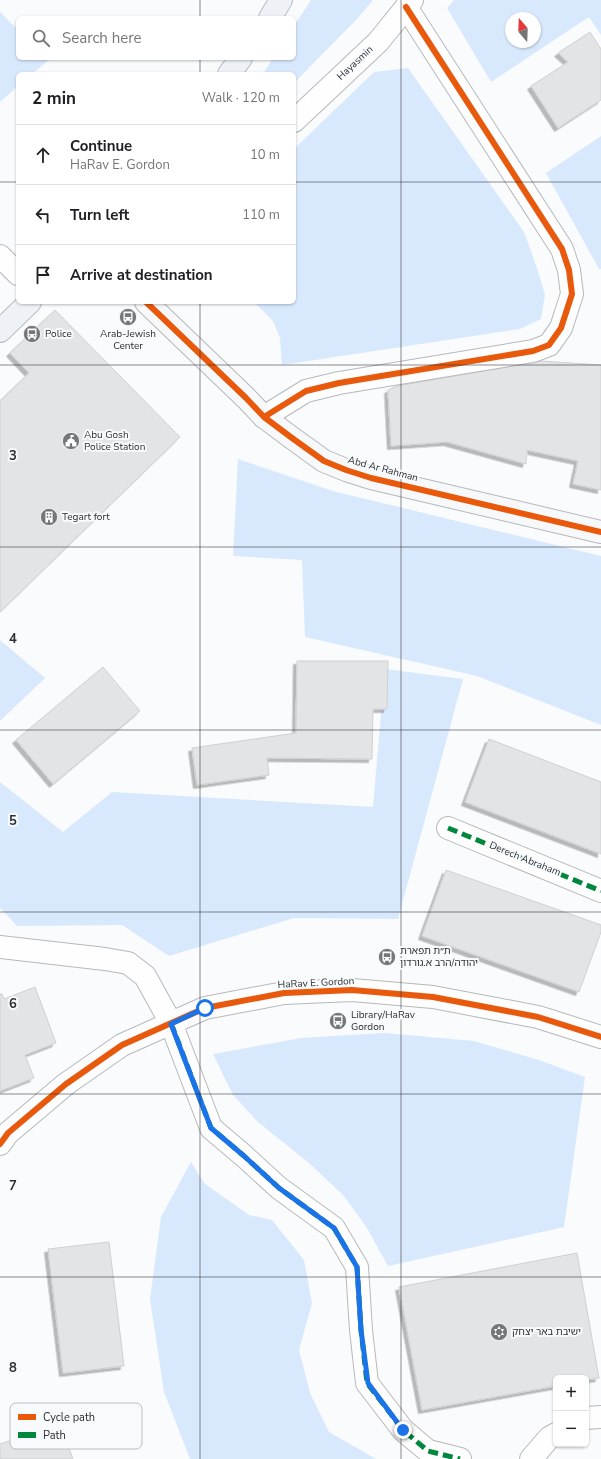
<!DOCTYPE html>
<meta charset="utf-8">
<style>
body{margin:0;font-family:"Nunito Sans","Noto Sans Hebrew",sans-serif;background:#f6f6f6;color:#202124}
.controls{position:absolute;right:12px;bottom:12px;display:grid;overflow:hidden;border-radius:6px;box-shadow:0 1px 3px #0004}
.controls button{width:36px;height:36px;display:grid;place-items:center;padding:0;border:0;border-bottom:1px solid #e0e0e0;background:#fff;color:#202124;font:20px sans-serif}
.compass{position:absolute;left:505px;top:12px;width:36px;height:36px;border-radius:50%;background:#fff;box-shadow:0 1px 3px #0004;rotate:341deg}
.stop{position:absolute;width:12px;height:12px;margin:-9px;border:3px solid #1a73e8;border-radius:50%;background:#fff}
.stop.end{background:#1a73e8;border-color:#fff;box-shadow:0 1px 4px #0008}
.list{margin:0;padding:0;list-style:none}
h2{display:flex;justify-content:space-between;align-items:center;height:52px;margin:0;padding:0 16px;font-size:17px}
h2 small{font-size:13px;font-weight:400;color:#757577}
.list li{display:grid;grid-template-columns:26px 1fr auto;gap:12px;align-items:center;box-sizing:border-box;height:60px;padding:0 16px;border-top:1px solid #e0e0e0}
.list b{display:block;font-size:15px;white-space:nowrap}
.list p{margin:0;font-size:13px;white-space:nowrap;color:#757577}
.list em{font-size:13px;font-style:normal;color:#757577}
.icon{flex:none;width:22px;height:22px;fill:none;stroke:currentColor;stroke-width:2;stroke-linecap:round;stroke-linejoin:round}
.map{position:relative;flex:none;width:601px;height:1459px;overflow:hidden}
.search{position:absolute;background:#fff;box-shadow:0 1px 3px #0004;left:16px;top:16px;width:280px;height:44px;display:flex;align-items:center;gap:10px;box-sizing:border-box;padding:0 14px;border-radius:6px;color:#757577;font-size:15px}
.panel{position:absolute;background:#fff;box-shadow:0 1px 3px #0004;left:16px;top:72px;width:280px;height:232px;border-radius:6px}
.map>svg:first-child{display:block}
.green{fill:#d9e9fd;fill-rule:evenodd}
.building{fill:#e2e4e6;stroke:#cfd0d2;filter:url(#shadow)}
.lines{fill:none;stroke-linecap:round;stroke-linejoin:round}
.street-casing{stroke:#b6b8ba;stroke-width:24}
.secondary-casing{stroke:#b6b8ba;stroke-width:24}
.primary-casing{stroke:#b8bec7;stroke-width:24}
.street{stroke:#fefeff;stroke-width:22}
.secondary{stroke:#f6f8fa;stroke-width:22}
.primary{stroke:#eef2f6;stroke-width:22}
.quiet{stroke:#00873e;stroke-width:5;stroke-dasharray:10 5;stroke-linecap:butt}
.cycleway-casing{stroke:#f8fbfe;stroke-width:8}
.cycleway{stroke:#e8590c;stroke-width:6}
.route{stroke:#1a73e8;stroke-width:5}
.grid{fill:none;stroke:#2c2e31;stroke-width:1;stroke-opacity:0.55}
.labels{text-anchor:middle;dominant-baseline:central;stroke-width:4;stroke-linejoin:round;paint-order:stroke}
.street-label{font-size:10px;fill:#2c2e31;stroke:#f8fbfe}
.poi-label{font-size:10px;fill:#2c2e31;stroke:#f8fbfe;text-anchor:start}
.key{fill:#f8fbfe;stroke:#bbbec0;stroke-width:1}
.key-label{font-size:11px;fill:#2c2e31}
.grid-label{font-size:13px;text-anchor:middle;font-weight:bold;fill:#2c2e31;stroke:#f8fbfe;stroke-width:4;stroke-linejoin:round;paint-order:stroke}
</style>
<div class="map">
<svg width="601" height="1459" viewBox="0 0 601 1459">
<defs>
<filter id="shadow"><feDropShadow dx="-3.5" dy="3.5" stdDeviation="0" flood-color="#0004"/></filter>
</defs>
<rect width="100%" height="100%" fill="#f9fbfd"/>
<path class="green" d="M311,0H373L356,20L294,83V74H263L273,58H294V26Z
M454,0H601V35L589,17L491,82L447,8ZM511,18H535V42H511Z
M0,12L18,30V58H47L49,60L32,74H18V86L0,102Z
M408,68L524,232L536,265L545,295L541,319L520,329L282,365L280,338L273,321L254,302H294V149L374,72Z
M601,136V269H599L546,173Z
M238,459L333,491L601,556V725L477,676L305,637L302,560L233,556Z
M0,640L45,678L0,721Z
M385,669L463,679L398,919L294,918L169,956L122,925L17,926L0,908V782L63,832L112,792L373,807Z
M384,1033L474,1041L539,1060L585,1077L564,1227L388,1266L367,1228L344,1196L309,1163L258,1122L233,1095L213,1054L301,1038Z
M191,1162L204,1183L249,1215L272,1220L304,1260L312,1303L299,1350L310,1393L329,1432L376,1459H190L164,1392L150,1299L161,1217Z"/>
<path class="building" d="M590,32L601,49V100L558,128L531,86L568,62L558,53Z
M55,310L180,437L0,612V401L29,373L10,353Z
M541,361L601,365V490L573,484L578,461L527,450L526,464L447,442L391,446L388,390L397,386Z
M297,661H388L387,709H373L372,759L267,758L269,775L197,785L192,748L296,733Z
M103,667L140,711L53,784L16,740Z
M489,739L601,782V854L465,802Z
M446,870L601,925V932L579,992L422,936Z
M35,987L56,1043L25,1055L34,1078L0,1091V994H2L4,999Z
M109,1242L124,1366L63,1373L48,1249Z
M577,1253L599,1378L586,1380V1378H556V1386L422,1410L399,1287Z
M60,1424L73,1459H0V1444Z"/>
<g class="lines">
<defs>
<path id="street" d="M294,121L378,42L412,0
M0,256L18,274
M264,417L306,391L339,383L533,351L549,345L561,328L572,294L569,270L562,249L406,7
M448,828L601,891
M0,947L105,959L128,963L145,976L171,1023L211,1128L244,1156L279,1188L334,1228L357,1267L361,1330L367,1383L403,1430L428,1451L460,1459
M0,1144L8,1133L66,1084L122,1045L205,1008L284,993L352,990L433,997L538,1017L601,1037
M586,1418L601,1417
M531,1459L549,1438L556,1434"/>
<path id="secondary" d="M146,302L246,398L264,417L292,438L324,461L346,470L371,478L601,532"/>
<path id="primary" d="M270,18L281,0
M229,74L241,58
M0,331L30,302"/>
</defs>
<use href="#street" class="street-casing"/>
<use href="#secondary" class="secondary-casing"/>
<use href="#primary" class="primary-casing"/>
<use href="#street" class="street"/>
<use href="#secondary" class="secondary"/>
<use href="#primary" class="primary"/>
<path class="quiet" d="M448,828L601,891
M171,1023L211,1128L244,1156L279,1188L334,1228L357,1267L361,1330L367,1383L403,1430L428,1451L460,1459"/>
<defs>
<path id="cycleway" d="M146,302L246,398L264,417L292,438L324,461L346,470L371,478L601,532
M264,417L306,391L339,383L533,351L549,345L561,328L572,294L569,270L562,249L406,7
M0,1144L8,1133L66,1084L122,1045L205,1008L284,993L352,990L433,997L538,1017L601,1037"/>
</defs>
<use href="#cycleway" class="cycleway-casing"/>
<use href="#cycleway" class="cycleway"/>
</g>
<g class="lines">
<path class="route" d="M205,1008L171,1024L211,1128L244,1156L279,1188L334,1228L357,1267L361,1330L368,1383L403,1430"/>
</g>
<path class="grid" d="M200,0V18M401,0V1459M200,58V74M0,182H18M294,182H601M200,302V1459M0,365H601M0,547H601M0,730H601M0,912H601M0,1094H601M0,1277H601"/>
<defs>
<symbol id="bus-disc" viewBox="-11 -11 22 22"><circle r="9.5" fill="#747678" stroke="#f8fbfe"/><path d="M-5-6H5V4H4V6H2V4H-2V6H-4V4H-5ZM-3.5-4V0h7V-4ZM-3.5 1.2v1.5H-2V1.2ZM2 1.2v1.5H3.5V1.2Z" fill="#fff"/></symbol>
<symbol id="civic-disc" viewBox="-11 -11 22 22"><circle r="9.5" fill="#747678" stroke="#f8fbfe"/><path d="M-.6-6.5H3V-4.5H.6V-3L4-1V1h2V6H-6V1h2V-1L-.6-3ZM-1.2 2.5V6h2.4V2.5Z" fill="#fff"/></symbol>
<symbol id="building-disc" viewBox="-11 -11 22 22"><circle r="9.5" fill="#747678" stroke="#f8fbfe"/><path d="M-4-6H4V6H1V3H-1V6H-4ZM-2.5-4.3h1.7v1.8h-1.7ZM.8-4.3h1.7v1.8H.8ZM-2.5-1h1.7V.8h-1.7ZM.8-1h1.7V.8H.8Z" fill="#fff"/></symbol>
<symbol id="synagogue-disc" viewBox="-11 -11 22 22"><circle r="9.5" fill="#747678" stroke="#f8fbfe"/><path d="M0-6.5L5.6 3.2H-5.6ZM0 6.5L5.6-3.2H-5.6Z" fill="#fff"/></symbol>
</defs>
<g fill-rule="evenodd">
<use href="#bus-disc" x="118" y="307" width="20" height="20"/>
<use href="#bus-disc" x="22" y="324" width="20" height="20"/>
<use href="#civic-disc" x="61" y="431" width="20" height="20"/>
<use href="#building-disc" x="39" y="507" width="20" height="20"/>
<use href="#bus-disc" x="377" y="947" width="20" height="20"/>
<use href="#bus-disc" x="328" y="1011" width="20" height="20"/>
<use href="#synagogue-disc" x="489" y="1322" width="20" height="20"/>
</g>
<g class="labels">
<g class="street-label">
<text transform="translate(355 63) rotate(-43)">Hayasmin</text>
<text transform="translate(383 469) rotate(15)">Abd Ar Rahman</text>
<text transform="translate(525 859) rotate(22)">Derech Abraham</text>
<text transform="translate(316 983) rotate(-3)">HaRav E. Gordon</text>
</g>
<g class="poi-label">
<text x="45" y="334">Police</text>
<text x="128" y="334" text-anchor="middle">Arab-Jewish<tspan x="128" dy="12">Center</tspan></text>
<text x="84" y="435">Abu Gosh<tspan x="84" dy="12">Police Station</tspan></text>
<text x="62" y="517">Tegart fort</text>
<text x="400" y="951">ת״ת תפארת<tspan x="400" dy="12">יהודה/הרב א.גורדון</tspan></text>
<text x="351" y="1015">Library/HaRav<tspan x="351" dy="12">Gordon</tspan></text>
<text x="512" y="1332">ישיבת באר יצחק</text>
</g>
</g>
<rect x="10" y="1403" width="132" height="46" rx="6" class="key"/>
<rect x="18" y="1414" width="18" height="6" fill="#e8590c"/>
<rect x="18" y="1432" width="18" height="6" fill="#00873e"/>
<g class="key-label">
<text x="43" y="1421">Cycle path</text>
<text x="43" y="1439">Path</text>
</g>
<g class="grid-label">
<text x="13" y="460">3</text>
<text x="13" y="643">4</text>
<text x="13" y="825">5</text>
<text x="13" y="1008">6</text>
<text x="13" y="1190">7</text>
<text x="13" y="1372">8</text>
</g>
</svg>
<div class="controls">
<button>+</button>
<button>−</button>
</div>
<svg class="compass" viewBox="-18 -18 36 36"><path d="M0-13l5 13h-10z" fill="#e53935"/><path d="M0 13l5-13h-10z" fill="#757577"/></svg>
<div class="stop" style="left:205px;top:1008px"></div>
<div class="stop end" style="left:403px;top:1430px"></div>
<div class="search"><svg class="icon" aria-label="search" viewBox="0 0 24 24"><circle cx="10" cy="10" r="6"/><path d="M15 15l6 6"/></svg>Search here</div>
<section class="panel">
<h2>2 min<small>Walk · 120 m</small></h2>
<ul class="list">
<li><svg class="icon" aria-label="ahead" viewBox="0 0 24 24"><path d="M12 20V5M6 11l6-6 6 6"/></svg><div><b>Continue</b><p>HaRav E. Gordon</p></div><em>10 m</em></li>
<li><svg class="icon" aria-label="left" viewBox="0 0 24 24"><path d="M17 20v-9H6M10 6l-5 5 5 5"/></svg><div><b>Turn left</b></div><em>110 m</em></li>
<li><svg class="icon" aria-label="arrive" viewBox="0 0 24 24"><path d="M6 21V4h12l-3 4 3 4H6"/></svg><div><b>Arrive at destination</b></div></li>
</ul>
</section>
</div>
